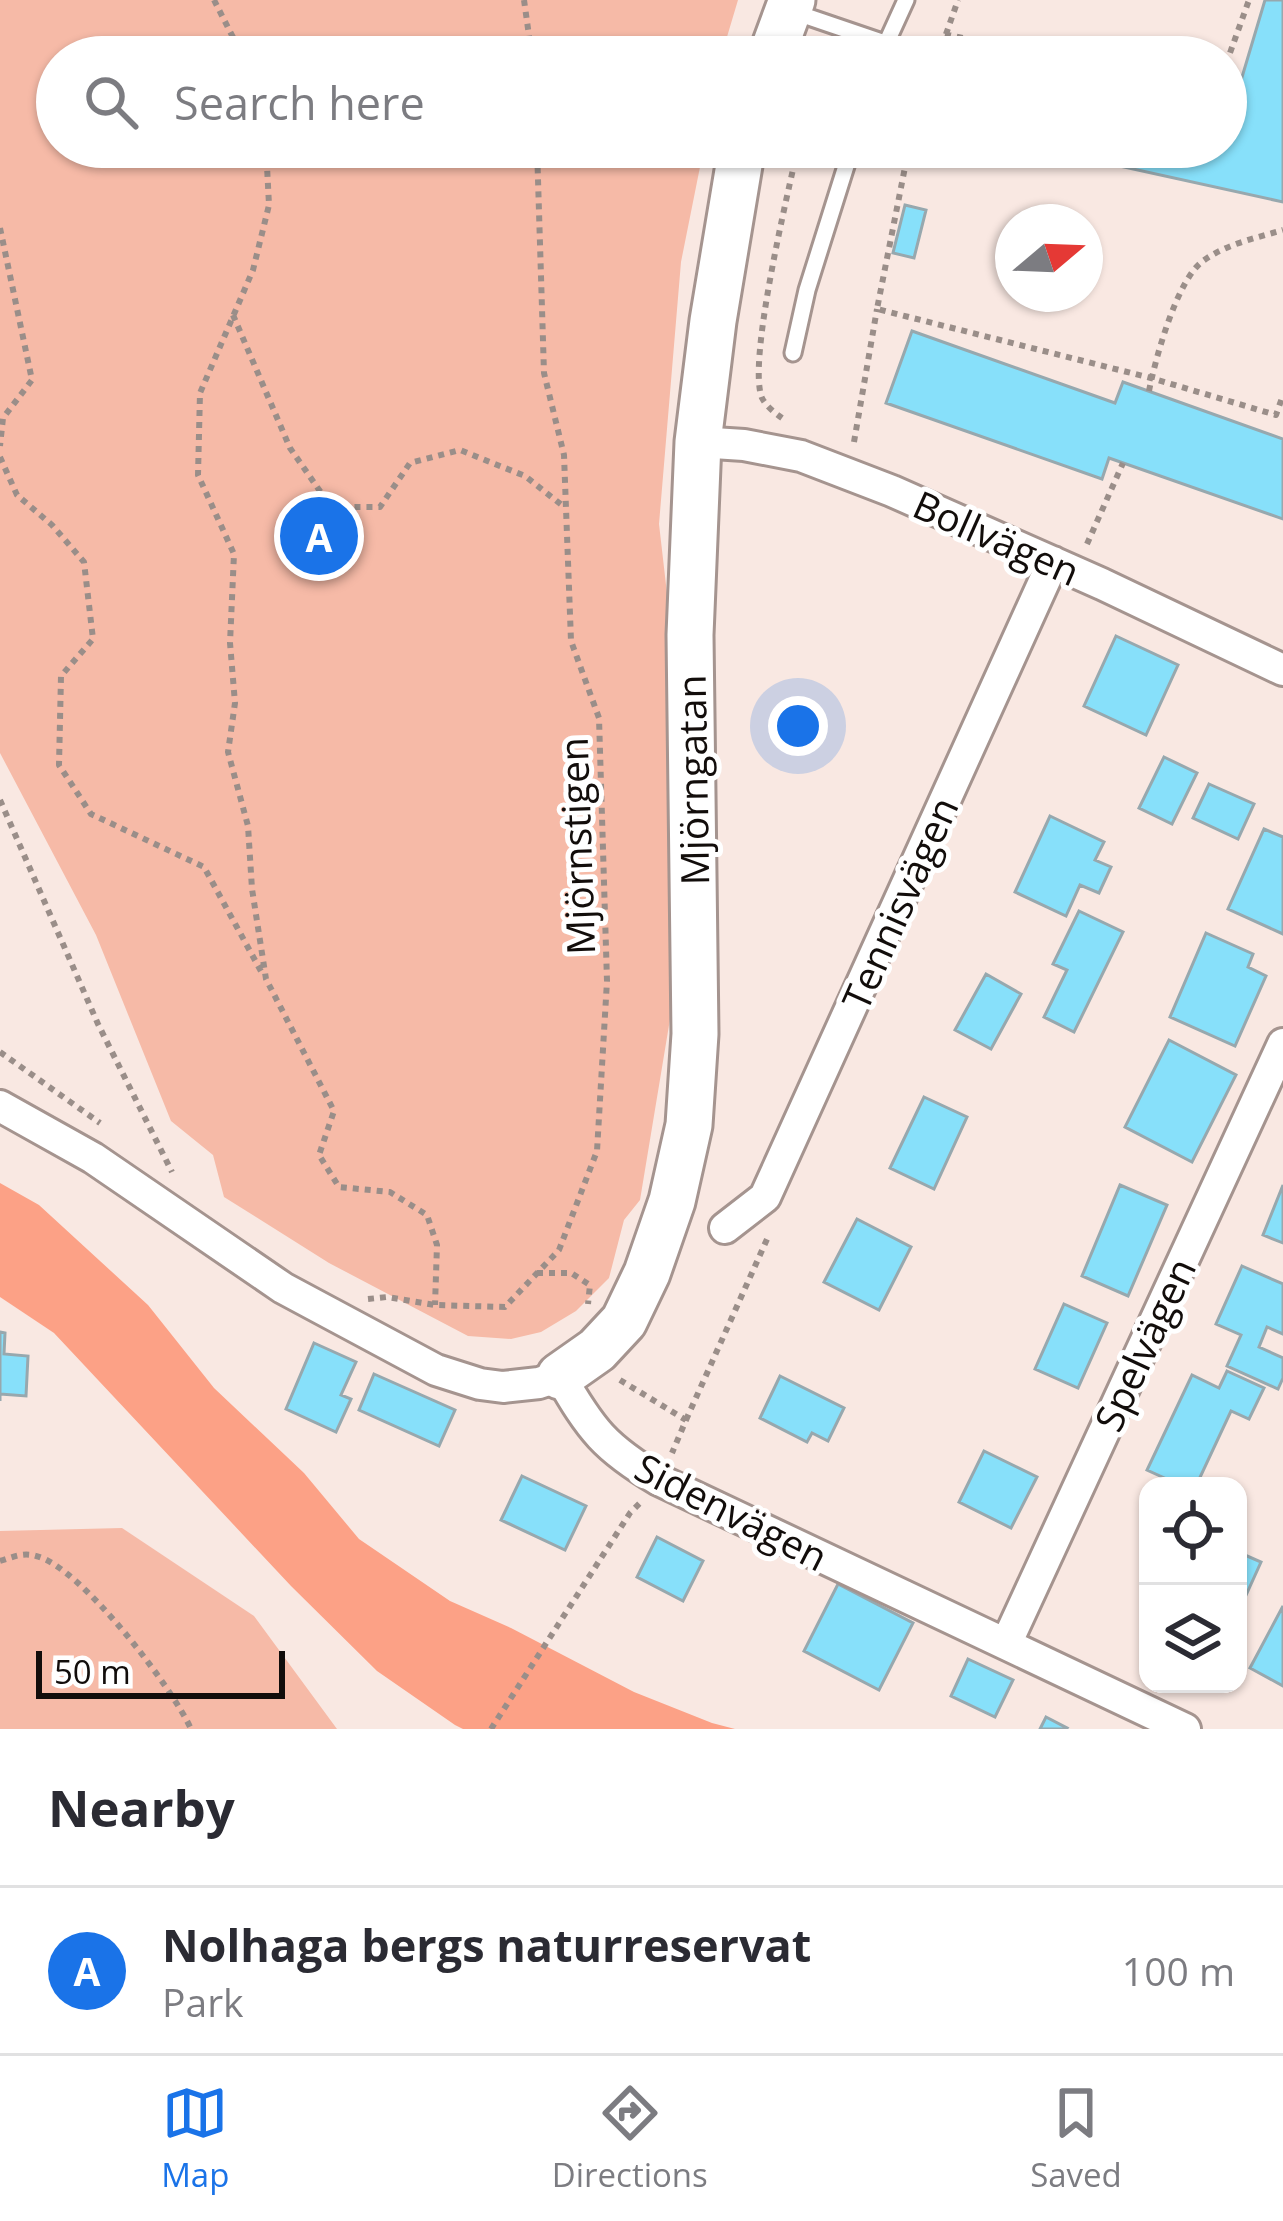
<!DOCTYPE html>
<meta charset="utf-8">
<style>
body{margin:0;font-family:"Open Sans",sans-serif;background:#f7f7f7;color:#2b2b33}
.controls{position:absolute;right:36px;bottom:36px;display:grid;overflow:hidden;border-radius:24px;box-shadow:0 3px 9px #0004}
.controls button{width:108px;height:108px;display:grid;place-items:center;padding:0;border:0;border-bottom:3px solid #e1e1e2;background:#fff;color:#2b2b33;font:60px sans-serif}
.compass{position:absolute;left:995px;top:204px;width:108px;height:108px;border-radius:50%;background:#fff;box-shadow:0 3px 9px #0004;rotate:71deg}
.scale{position:absolute;left:36px;bottom:30px;width:249px;box-sizing:border-box;padding-left:12px;border:6px solid #120d0b;border-top:0;font-size:33px;line-height:42px;white-space:nowrap;color:#120d0b;-webkit-text-stroke:9px #fff;paint-order:stroke}
.you{position:absolute;left:798px;top:726px;width:42px;height:42px;margin:-30px;border:9px solid #fff;border-radius:50%;background:#1a73e8;box-shadow:0 0 0 18px #1a73e833}
.badge{display:grid;place-items:center;width:78px;height:78px;border-radius:50%;background:#1a73e8;color:#fff;font-size:39px;font-weight:700}
.pin{position:absolute;translate:-50% -50%;border:6px solid #fff;box-shadow:0 3px 12px #0006}
.list{margin:0;padding:0;list-style:none}
h2{display:flex;justify-content:space-between;align-items:center;height:156px;margin:0;padding:0 48px;font-size:51px}
h2 small{font-size:39px;font-weight:400;color:#7c7c81}
.list li{display:grid;grid-template-columns:78px 1fr auto;gap:36px;align-items:center;box-sizing:border-box;height:168px;padding:0 48px;border-top:3px solid #e1e1e2}
.list b{display:block;font-size:45px;white-space:nowrap}
.list p{margin:0;font-size:39px;white-space:nowrap;color:#7c7c81}
.list em{font-size:39px;font-style:normal;color:#7c7c81}
.icon{flex:none;width:66px;height:66px;fill:none;stroke:currentColor;stroke-width:2;stroke-linecap:round;stroke-linejoin:round}
.map{position:relative;flex:none;width:1283px;height:1729px;overflow:hidden}
.search{position:absolute;background:#fff;box-shadow:0 3px 9px #0004;left:36px;right:36px;top:36px;height:132px;display:flex;align-items:center;gap:30px;box-sizing:border-box;padding:0 42px;border-radius:66px;color:#7c7c81;font-size:45px}
.sheet{height:324px;background:#fff}
nav{display:flex;justify-content:space-around;align-items:center;box-sizing:border-box;height:168px;border-top:3px solid #e1e1e2;background:#fff;font-size:33px;color:#7c7c81}
nav a{display:grid;justify-items:center;gap:6px}
nav .on{color:#1a73e8}
.map>svg:first-child{display:block}
.green{fill:#f6baa7}
.water{fill:#fca186}
.building{fill:#87e0fa;stroke:#97a8ae;stroke-width:3}
.lines{fill:none;stroke-linecap:round;stroke-linejoin:round}
.lane-casing{stroke:#a5948f;stroke-width:21}
.street-casing{stroke:#a5948f;stroke-width:36}
.secondary-casing{stroke:#a5948f;stroke-width:51}
.path{stroke:#9a8e89;stroke-width:6;stroke-dasharray:6 6;stroke-linecap:butt}
.lane{stroke:#fff;stroke-width:15}
.street{stroke:#fff;stroke-width:30}
.secondary{stroke:#fff;stroke-width:45}
.labels{text-anchor:middle;dominant-baseline:central;stroke-width:10;stroke-linejoin:round;paint-order:stroke}
.street-label{font-size:39px;fill:#120d0b;stroke:#fff}
</style>
<div class="map">
<svg width="1283" height="1729" viewBox="0 0 1283 1729">
<rect width="100%" height="100%" fill="#f9e8e2"/>
<path class="green" d="M0,0H738L721,57H57V147H704L681,262L659,524L669,611L667,782L677,977L640,1200L624,1220L609,1278L576,1311L541,1332L511,1339L468,1336L329,1263L224,1197L213,1155L171,1121L96,935L0,753Z
M122,1528L254,1616L337,1729H0V1531Z"/>
<path class="water" d="M0,1183L39,1205L148,1305L214,1388L304,1473L359,1539L450,1601L511,1628L634,1692L712,1723L735,1729H463L455,1725L377,1671L291,1586L54,1333L0,1297Z"/>
<path class="building" d="M1265,0H1283V202L1033,147H1226V113L1231,114Z
M905,205L926,210L914,258L893,253Z
M912,331L1115,403L1123,382L1283,439V519L1109,458L1102,479L886,403Z
M1116,636L1178,665L1146,735L1084,706Z
M1164,757L1197,773L1172,824L1139,808Z
M1209,784L1254,804L1238,839L1193,818Z
M1050,816L1104,842L1095,860L1111,867L1099,893L1080,885L1066,916L1015,892Z
M1264,829L1283,837V934L1228,909Z
M1079,911L1123,932L1074,1032L1044,1017L1067,970L1053,964Z
M1206,933L1253,954L1248,967L1266,976L1235,1046L1170,1017Z
M986,974L1021,994L991,1049L955,1030Z
M1169,1040L1236,1075L1192,1162L1125,1127Z
M924,1097L967,1117L934,1189L890,1168Z
M1120,1185L1167,1205L1128,1296L1082,1276Z
M1283,1185V1243L1263,1235Z
M857,1219L911,1247L879,1310L824,1282Z
M1242,1266L1283,1284V1334L1267,1327L1259,1347L1283,1358V1378L1278,1389L1227,1366L1241,1335L1216,1324Z
M1064,1304L1107,1323L1078,1388L1035,1369Z
M0,1332L5,1333L4,1354L28,1356L26,1396L0,1394V1401Z
M314,1343L356,1362L341,1395L351,1399L336,1432L286,1409Z
M1227,1371L1264,1388L1249,1419L1231,1411L1196,1486H1182L1147,1470L1192,1375L1219,1388Z
M374,1374L455,1410L439,1446L359,1410Z
M780,1376L844,1408L828,1441L812,1433L807,1442L760,1418Z
M984,1451L1037,1477L1011,1528L959,1502Z
M522,1476L586,1506L565,1550L501,1520Z
M657,1537L703,1561L683,1601L637,1577Z
M1238,1552L1261,1562L1238,1613Z
M838,1584L913,1623L879,1690L804,1651Z
M1283,1606V1686L1250,1668Z
M968,1659L1013,1680L995,1717L951,1696Z
M1046,1717L1067,1728L1066,1729H1040Z"/>
<g class="lines">
<defs>
<path id="lane" d="M791,11L885,43
M880,57L906,0
M793,353L807,290L852,147"/>
<path id="street" d="M698,442L744,445L801,456L892,491L1102,584L1283,670
M0,1106L93,1158L283,1288L436,1370L480,1384L503,1387L539,1383L560,1376C591,1430 605,1448 659,1480L1185,1729
M725,1228L765,1197L1053,562
M1006,1644L1283,1044"/>
<path id="secondary" d="M771,57L792,0
M560,1376L597,1350L624,1321L647,1273L672,1201L689,1125L695,1034L690,635L698,442L713,321L742,147"/>
</defs>
<use href="#lane" class="lane-casing"/>
<use href="#street" class="street-casing"/>
<use href="#secondary" class="secondary-casing"/>
<path class="path" d="M214,0L243,57
M524,0L532,57
M945,34L1047,57
M938,57L958,0
M1226,64L1249,0
M266,147L269,205L253,270L200,393L198,475L234,554L230,643L235,703L228,752L248,826L252,889L266,979L334,1111L319,1155L339,1187L390,1192L427,1215L437,1245L435,1305
M909,147L877,309L1151,378L1276,415L1283,395
M0,228L32,380L3,418L0,446
M233,315L290,448L331,507H380L410,463L460,450L525,476L563,506
M1149,391C1155,360 1177,279 1203,261C1226,244 1256,238 1283,230
M782,418C775,413 766,406 762,398C747,362 788,193 798,147
M854,442L877,309
M0,457L17,495L52,525L84,562L93,639L61,676L59,765L91,814L204,867L262,973
M1087,544L1123,463
M0,800L98,1024L172,1172
M0,1052L100,1123
M537,1273H571L590,1285L588,1304
M368,1299L387,1297L435,1305L505,1307L559,1250L597,1151L607,981L599,718L571,641L564,455L544,373L537,147
M620,1380L686,1420L672,1453
M686,1420L768,1237
M0,1561C13,1557 23,1552 36,1556C80,1566 172,1687 191,1729
M491,1729L630,1513L641,1502"/>
<use href="#lane" class="lane"/>
<use href="#street" class="street"/>
<use href="#secondary" class="secondary"/>
</g>
<g class="labels">
<g class="street-label">
<text transform="translate(997 537) rotate(24)">Bollvägen</text>
<text transform="translate(692 780) rotate(-91)">Mjörngatan</text>
<text transform="translate(576 846) rotate(-92)">Mjörnstigen</text>
<text transform="translate(899 903) rotate(-66)">Tennisvägen</text>
<text transform="translate(1144 1344) rotate(-65)">Spelvägen</text>
<text transform="translate(732 1511) rotate(27)">Sidenvägen</text>
</g>
</g>
</svg>
<div class="controls">
<button><svg class="icon" aria-label="locate" viewBox="0 0 24 24"><circle cx="12" cy="12" r="6"/><path d="M12 2v4M12 18v4M2 12h4M18 12h4"/></svg></button>
<button><svg class="icon" aria-label="layers" viewBox="0 0 24 24"><path d="M12 4l9 5-9 5-9-5zM3 14l9 5 9-5"/></svg></button>
</div>
<svg class="compass" viewBox="-18 -18 36 36"><path d="M0-13l5 13h-10z" fill="#e53935"/><path d="M0 13l5-13h-10z" fill="#7c7c81"/></svg>
<div class="scale">50 m</div>
<div class="you"></div>
<div class="pin badge" style="left:319px;top:536px">A</div>
<div class="search"><svg class="icon" aria-label="search" viewBox="0 0 24 24"><circle cx="10" cy="10" r="6"/><path d="M15 15l6 6"/></svg>Search here</div>
</div>
<section class="sheet">
<h2>Nearby<small></small></h2>
<ul class="list">
<li><span class="badge">A</span><div><b>Nolhaga bergs naturreservat</b><p>Park</p></div><em>100 m</em></li>
</ul>
</section>
<nav>
<a class="on"><svg class="icon" aria-label="map" viewBox="0 0 24 24"><path d="M3 6l6-2 6 2 6-2v14l-6 2-6-2-6 2zM9 4v14M15 6v14"/></svg>Map</a>
<a><svg class="icon" aria-label="directions" viewBox="0 0 24 24"><path d="M12 3l9 9-9 9-9-9zM9 14v-3h6M13 9l2 2-2 2"/></svg>Directions</a>
<a><svg class="icon" aria-label="saved" viewBox="0 0 24 24"><path d="M7 4h10v16l-5-4-5 4z"/></svg>Saved</a>
</nav>
